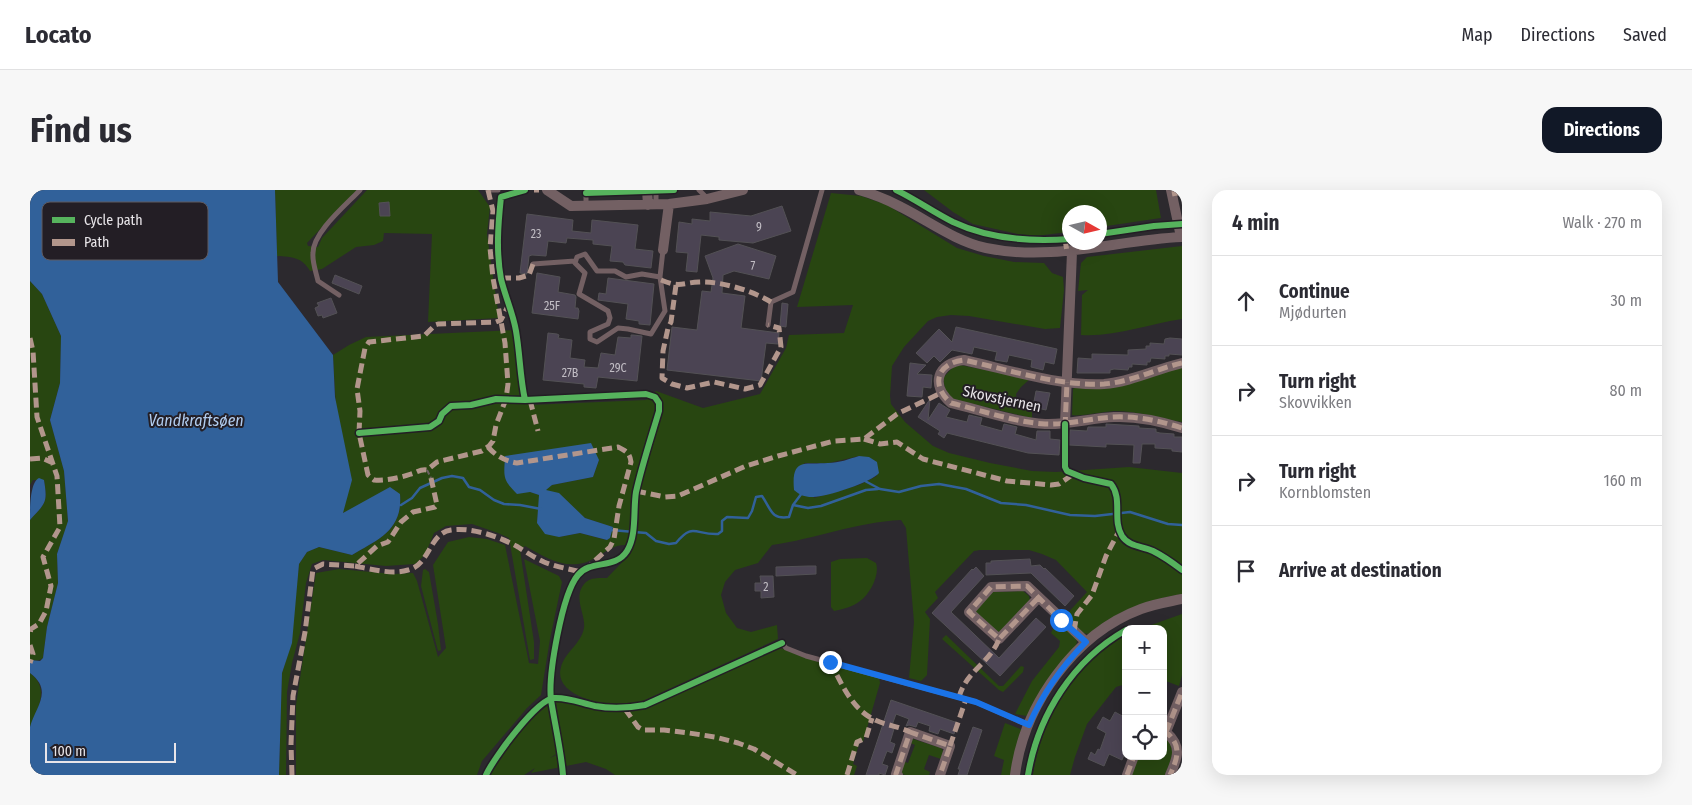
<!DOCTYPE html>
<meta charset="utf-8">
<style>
body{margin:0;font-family:"Fira Sans Condensed",sans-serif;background:#f7f7f7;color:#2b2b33}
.controls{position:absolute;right:15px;bottom:15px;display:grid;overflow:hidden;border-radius:10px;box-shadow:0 5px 20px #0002}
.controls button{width:45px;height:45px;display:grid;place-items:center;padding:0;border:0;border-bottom:1px solid #e1e1e2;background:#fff;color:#2b2b33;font:25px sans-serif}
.compass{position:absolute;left:1032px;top:15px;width:45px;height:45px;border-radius:50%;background:#fff;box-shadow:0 5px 20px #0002;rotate:98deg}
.scale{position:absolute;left:15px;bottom:12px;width:131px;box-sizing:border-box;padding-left:5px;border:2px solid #e8e5e9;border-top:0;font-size:14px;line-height:18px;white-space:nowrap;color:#e8e5e9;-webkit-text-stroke:4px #231e25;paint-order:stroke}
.stop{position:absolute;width:15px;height:15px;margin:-11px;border:4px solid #1a73e8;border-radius:50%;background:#fff}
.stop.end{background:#1a73e8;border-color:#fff;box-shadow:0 1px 5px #0008}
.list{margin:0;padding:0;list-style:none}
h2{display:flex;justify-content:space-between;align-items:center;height:65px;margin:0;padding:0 20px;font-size:21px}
h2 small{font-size:16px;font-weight:400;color:#7c7c81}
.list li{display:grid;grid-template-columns:32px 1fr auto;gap:15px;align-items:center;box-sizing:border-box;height:90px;padding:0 20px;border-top:1px solid #e1e1e2}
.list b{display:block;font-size:19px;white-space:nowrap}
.list p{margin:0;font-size:16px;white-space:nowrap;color:#7c7c81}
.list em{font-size:16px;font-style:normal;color:#7c7c81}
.icon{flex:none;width:28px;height:28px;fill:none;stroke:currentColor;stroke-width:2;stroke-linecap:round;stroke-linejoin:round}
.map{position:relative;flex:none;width:1152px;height:585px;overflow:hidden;border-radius:15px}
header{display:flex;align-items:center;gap:30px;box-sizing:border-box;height:70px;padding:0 25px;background:#fff;border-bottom:1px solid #e1e1e2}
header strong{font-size:24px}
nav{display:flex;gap:28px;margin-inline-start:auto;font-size:18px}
.intro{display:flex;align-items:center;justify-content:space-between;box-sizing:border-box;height:120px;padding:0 30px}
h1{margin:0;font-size:35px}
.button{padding:12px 22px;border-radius:15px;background:#111827;color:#fff;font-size:18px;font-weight:700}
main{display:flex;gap:30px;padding:0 30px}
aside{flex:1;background:#fff;border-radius:15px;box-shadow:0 5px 20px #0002}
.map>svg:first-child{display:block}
.green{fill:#284611;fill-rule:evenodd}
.water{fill:#31619a}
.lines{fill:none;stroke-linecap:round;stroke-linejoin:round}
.stream{stroke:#31619a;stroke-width:2.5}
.building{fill:#4b4453;stroke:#535155}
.path{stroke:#6c6063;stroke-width:2;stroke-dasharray:5 2.5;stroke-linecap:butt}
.service{stroke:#736063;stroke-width:5}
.minor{stroke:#736063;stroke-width:10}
.quiet{stroke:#b2968c;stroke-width:5;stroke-dasharray:10 5;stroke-linecap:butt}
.cycleway-casing{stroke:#231e25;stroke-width:9}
.cycleway{stroke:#56b35d;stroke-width:6}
.route{stroke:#1a73e8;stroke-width:6}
.labels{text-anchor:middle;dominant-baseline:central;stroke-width:4;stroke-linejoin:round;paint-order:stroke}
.number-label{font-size:12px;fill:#c1bdc4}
.street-label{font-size:15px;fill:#e8e5e9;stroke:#231e25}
.water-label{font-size:16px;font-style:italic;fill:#b1cdf0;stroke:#231e25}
.key{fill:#231e25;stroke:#5e5a60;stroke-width:1}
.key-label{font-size:14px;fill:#e8e5e9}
</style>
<header>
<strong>Locato</strong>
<nav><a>Map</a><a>Directions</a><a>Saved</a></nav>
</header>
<div class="intro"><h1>Find us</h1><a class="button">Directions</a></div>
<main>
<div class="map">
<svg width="1152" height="585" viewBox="0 0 1152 585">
<rect width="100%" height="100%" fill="#2c292e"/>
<path class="green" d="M245,0H327L277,53L278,56L288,57L292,48L337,0H448L460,17L457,44L469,128L398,132L402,44L354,43L353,51L344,55L326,57L292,79L280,81C272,67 262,67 247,66Z
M894,0H1126L1131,28L1070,37V22H1040L1039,42L1005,46L988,44L943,34L923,22Z
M801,3L831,6L857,15L927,58L954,66L984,72L1014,73L1022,83L1033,87L1034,100L1030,138L1015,139L939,126L921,125L907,127L898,131L874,157L862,176L860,206L861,214L875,232L903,256L919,263L960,273L1002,281L1026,282L1099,277L1152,283V404C1117,410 1086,421 1059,444L1053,443L1035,426L1057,402L1026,370L1012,364L999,360H950L944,361L905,402L908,408L895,422L900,429L897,485L891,491L879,488L884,432L876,338L871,330C827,332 785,349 742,355L728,373L705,380L695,392L691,405L696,423L707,438L721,442L747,435L748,449L617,509C612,511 607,513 602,514C581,517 522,508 531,477C535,462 551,454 554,438C556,424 542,407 555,393C561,387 569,388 577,388L600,364L595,355C584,355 577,361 567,367C540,383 520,370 495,356L490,360L504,452V469L500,470L479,348L468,343L442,334L416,336L404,343L395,365L385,374L356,376L293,370L282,374L276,393L270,443L262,473L257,502L256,585H249L252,483L261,453L269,374L277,362L289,357L322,365C349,349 373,340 370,304L312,323L303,165L319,155L336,147L487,140L494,193L500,215L616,210L626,201L673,218L730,204L756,158L759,145L814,143L823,115L767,117ZM829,266L847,286L829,295L784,308L774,273H799ZM569,270L563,287L522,295L515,300L555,328L582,337L580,348L576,350L550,343L529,347L507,333L510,305L500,302Z
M1152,56V129C1118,134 1086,147 1051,145L1052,105L1058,100L1048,101L1051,73L1057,67Z
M0,91L12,104L31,146L30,193L20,230L34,281L38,332L27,364L28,393L17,437L13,468C9,471 5,471 0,470V330C15,313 18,314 14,290H3L0,295Z
M930,175L1000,189L991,197L986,204L987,210L1002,222V228L923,209L916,203L913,188L924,176Z
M1152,178V232C1130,228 1108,221 1085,221C1076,221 1048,227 1042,225L1043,199L1048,196Z
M439,347L457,349L475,355L499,473L508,474L510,451L494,369L529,386L532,392L520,449L511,505L497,518L452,571L447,585H266V515L286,383L309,379L363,384L383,383L387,391L408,467L416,458L403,375L418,352Z
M837,368L846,373C850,385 840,404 830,411C823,417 813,419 804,421L801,417V372L810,369Z
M395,379L399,382L408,434L411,460L408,461L391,396L393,380Z
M993,401L999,406L1000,410L969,443L945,423L946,420L963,402Z
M1152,424V485L1149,496L1133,490V439H1110Z
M1029,433L1043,445L1047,451L1046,456L1014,495L997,526L985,524L1002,491L1029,457L1030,451L1021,443L1023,439L1026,437Z
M916,445L969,496H973L991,476L994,477L993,482L973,502L969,500L912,449Z
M1096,445V494L1086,497L1057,534L1045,567L1040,585H1003C1010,533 1047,468 1096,445Z
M748,457L771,466L849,488L850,493L833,552L830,551L823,574L827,576L824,585H585L576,579L556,572L501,583L505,578L494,585H458C471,558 494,532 517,514L520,515L528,563L520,568L527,565L528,570L534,569L523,510C535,508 547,514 558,517C576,521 596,521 614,517Z
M0,483C20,498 8,519 0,537Z
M975,533L993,540L981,585H971L974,570L964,566Z
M1133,547C1149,556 1140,572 1135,585H1101L1109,566H1133Z
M883,549L911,558L913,561L911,569L899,565L894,579L900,582L899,585H875L870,583L872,571L878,573L885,555L878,552Z"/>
<path class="water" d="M0,0H245L248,92L303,165L305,207L322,290L313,323L360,297L370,304C373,340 349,349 322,365L289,357L277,362L269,374L262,453L252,483L249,585H0C0,572 0,549 0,537C5,517 24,501 0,483V470L10,471L13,468L17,437L28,393L27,364L38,331L34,281L20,230L30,193L31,146L12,104L0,91Z
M561,253L569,270L563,287L522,295L516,300L529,303L555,328L583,337L580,348L577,350L550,343L529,347L515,344L507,333L509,305L500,302L487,304C472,289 474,287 475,266Z
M829,266L839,267L847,272L849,283C842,292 794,308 782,307C774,307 770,305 764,300C761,267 775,275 798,273C809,273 819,269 829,266Z
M9,288L14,290C18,314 15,313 0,330C0,318 0,292 9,288Z"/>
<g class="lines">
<path class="stream" d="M835,291L850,299L869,302L891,296L909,294L936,299L971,313L996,315L1040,325L1065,326L1100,322L1138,334L1152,335
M371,315L382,308L390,298L412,288L422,286L433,288L439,297L450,300L464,310L474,314L490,315L511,319
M763,315L778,318L791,316L836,300L848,299
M581,340L616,343L626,351L639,354L646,353C663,332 665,345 688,344L692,341V331L697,327L718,328L722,321L726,307L732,306C741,319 741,330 759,327L763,315L772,303"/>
</g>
<path class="building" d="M359,12L360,26H350L349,13Z
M752,16L761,41L723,53L689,50V47L671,45L667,82L656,81L658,63L646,62L649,32L662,34V29L680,31V22L721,26Z
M497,24L543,30L542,41L561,43L562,30L608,35L605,59L623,61L621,78L595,75L593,72L580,71L582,56L563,54V50L537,48L536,53L518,51L516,66L502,65L499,66L497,84L490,83Z
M708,54L746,66L739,89L704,81L693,85L692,103L715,106L711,138L749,143L748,154L736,153L731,191L637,180L642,137L667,140L672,101L681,102L683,88L675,66Z
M507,83L530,87L528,102L545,105L546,107L545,118H548L549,121L548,129L502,123Z
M305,85L332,96L329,104L302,93Z
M578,88L624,94L620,135L609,134V131L596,129L598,114L568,110L569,103L576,104Z
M301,108L307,123L293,128L292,125L288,126L285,118L289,116L287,113Z
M752,113L758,114L756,137L750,136Z
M926,137L1027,159L1024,174L1015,172L1013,180L1001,177L1002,170L979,165L977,172L965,170L967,162L944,157L942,164L922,160L910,172L904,166L897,173L886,163L909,139L922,152Z
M518,143L527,144L529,145L528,148L542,150L540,168L555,170L554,177L568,178L571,163L585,165L588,147L601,148V145H603L612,146L607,191L568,187L566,198L554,197V194L513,190Z
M1140,148L1152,149V165L1139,164V166H1135V169L1121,168L1120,172H1117V175L1102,174V177H1099L1098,180L1084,179L1080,180V183H1047L1048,168L1062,169V164L1098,165V160L1116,159V156H1120V153L1134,154L1135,149Z
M880,173L896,175L887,184L902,185L901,198L893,197L892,207L877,206Z
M1006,201L1020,203L1016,220L1003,217Z
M900,209L898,230L909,213L920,220L916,227L937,232L939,225L952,228L950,235L972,241L974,234L987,237L985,244L1006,250L1007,241H1020V249L1030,250L1029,265L998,263L917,243L914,248L908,244L910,241L888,227Z
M1076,234L1109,236V238L1126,239V242L1130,243L1144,244V247H1152V262L1142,261V259L1125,258V254H1112L1110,273H1103L1104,255L1076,254V257L1039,255L1040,240L1057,241L1058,237H1076Z
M1000,369L1001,376L1010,375L1014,379L1015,378L1044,406L1035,416L1001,383L956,385V373H961V371Z
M779,376H786V384L746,386V377Z
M946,377L954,386L921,422L969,468L1006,428L1016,437L970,486L902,423L942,379L943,380Z
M730,386H743L744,407L731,408V401H725V393H731Z
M861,510L928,533L924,544L910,539L908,544L899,541L900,536L888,532L886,537L879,535L876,536L879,529L866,524L861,538L864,539L860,552L865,554L862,563L857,561L852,574L858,576L855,585L849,583V585H836Z
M1085,522L1096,528L1092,537L1096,539V560L1092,570L1079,564L1074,576L1058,569L1061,562L1065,565L1068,559L1070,560L1076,543L1067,538L1073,527L1080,531Z
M943,537L952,540L937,585H928L930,579H928Z"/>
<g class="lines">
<path class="path" d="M397,280L401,288"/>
<path class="service" d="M458,0H468
M626,0V14
M669,0L677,8
M556,3V15
M503,74L545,71
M630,87L635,121L621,144L598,139L588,138L567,152L560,149V142L578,134L580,128L578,121L549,104L555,83L545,73L547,67L555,64L567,81H585L596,87L612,84L630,87L633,60
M309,105L288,91C286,82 282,72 283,63C283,42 316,15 330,0
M738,135L741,112L763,102L792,0
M752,453L756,458L776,466L946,512L998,535"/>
<path class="minor" d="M517,0L541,16L639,14L677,9L713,0
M617,0L618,15
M829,0C843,4 858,10 871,17C899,31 925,51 956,58C1023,72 1086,50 1152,47
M1141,0L1151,47
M633,60L639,14
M1152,173C1126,179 1101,192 1074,194C1027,196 980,180 934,170C907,173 900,195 921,213C950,220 984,232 1015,234C1038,235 1061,228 1084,227C1107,226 1130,231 1152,238
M1035,234L1042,62
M1008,408L969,449L939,422L961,397L997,396L1056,452
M1133,542H1136C1152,556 1148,567 1140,585
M1136,542L1152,502
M868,585L866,584L880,542L920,556L910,585
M985,585C994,515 1044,444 1111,419C1124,414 1138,412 1152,409
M1097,585L1104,566"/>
<path class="quiet" d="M458,0L463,21L460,58L463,88L475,153L478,194L476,209L466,235L463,251L459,256L452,261L407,272L397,280C390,279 388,282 381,284C369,288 356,291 344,290L338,285L329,243L330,221L327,199L335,158L339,152L394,146L405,135L408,134L466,132L471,130L479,114
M504,0H509
M1142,4L1152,2
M1035,49L1037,62
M1051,52L1052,60
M471,88H489L499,85L503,74
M631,90C651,98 650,93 669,92C691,91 723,101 741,112
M646,95L641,132L638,138L633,161L632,188L642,194L657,198L684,192L715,199L730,195L751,157L749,138L738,135
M0,148L3,161L7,227L27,286L30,337L13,367L21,396L16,421L9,434L1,439L0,444
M1152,173C1126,179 1101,192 1074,194C1027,196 980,180 934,170C907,173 900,195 921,213C950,220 984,232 1015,234C1038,235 1061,228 1084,227C1107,226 1130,231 1152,238
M500,210L508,241
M1035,237L1037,192
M834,249L850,254L867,252L893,269L977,291L1021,295L1029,294L1042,285
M458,257C466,266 475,271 487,273L588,257C596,261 600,263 601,272L589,316L584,349L580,357L561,374
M0,269L12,268L23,273
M606,301L635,307L648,306L716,276L748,266L804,251L834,249L867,224L911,203
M325,376C341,379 362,385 378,380C400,375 399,343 421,340C442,337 470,347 488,357C496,362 505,368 514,372C526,377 540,379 551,382
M1008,408L969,449L939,422L961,397L997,396L1031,430
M1044,441L1047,424L1062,405L1076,366L1089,341
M0,455L3,464L0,473
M800,472C811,492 821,518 843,529C854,535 868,536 880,542
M929,507C937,480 960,473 969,449
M595,519L608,537L613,540H634L659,543L685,547L708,553L724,559L767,585
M1133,542H1136C1152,556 1148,567 1140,585
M1136,542L1152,502
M920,556L936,509
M262,585L261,554L263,506L275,442L283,379L293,374L325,376L347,356L358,352L371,332L383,322L405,317L407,315L401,288
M817,585L827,552L836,548L842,528
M868,585L866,584L880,542L920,556L910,585
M1097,585L1104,566"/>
<defs>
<path id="cycleway" d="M866,0C885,9 903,22 923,32C959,49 1000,52 1040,49
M556,3L644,0
M1070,44L1124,36L1152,34
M495,210C490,187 490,164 486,141C483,123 475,106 471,89C466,61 468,35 471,7L495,0
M1035,234V277L1037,281L1054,288L1081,294C1093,309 1082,330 1092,346C1099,357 1113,356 1123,361C1133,366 1143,373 1152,380
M329,243L400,237L409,231L412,224L421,216L441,215L466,209L495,210L616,204L625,207L629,213V221C621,248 612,275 606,302C603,320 607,345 597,361C585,380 561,369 548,385C532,404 518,485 521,510C525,535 531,560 533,585
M456,585C463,569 507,509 524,508C538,507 551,513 565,516C582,519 599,518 615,515L752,453
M998,585C1008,525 1043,470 1096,440"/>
</defs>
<use href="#cycleway" class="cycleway-casing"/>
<use href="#cycleway" class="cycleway"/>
</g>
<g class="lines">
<path class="route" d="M800,472L946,512L999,535C1013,503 1031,477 1056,452L1031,430"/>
</g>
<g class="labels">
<g class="number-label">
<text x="729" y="37">9</text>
<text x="506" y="44">23</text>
<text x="723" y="76">7</text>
<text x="522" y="116">25F</text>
<text x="588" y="178">29C</text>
<text x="540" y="183">27B</text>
<text x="736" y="397">2</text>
</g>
<g class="street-label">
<text transform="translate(972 209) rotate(12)">Skovstjernen</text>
</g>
<g class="water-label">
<text x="166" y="230">Vandkraftsøen</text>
</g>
</g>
<rect x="12" y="12" width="166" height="58" rx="8" class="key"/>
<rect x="22" y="27" width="23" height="6" fill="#56b35d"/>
<rect x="22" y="49" width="23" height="7" fill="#b2968c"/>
<g class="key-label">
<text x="54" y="35">Cycle path</text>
<text x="54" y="57">Path</text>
</g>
</svg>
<div class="controls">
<button>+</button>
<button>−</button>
<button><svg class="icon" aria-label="locate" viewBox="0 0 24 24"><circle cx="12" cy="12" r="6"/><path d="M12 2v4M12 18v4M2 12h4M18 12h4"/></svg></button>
</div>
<svg class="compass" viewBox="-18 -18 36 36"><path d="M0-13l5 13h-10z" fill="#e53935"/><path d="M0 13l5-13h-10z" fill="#7c7c81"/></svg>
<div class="scale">100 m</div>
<div class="stop" style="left:1031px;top:430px"></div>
<div class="stop end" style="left:800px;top:472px"></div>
</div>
<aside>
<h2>4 min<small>Walk · 270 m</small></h2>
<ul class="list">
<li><svg class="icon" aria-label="ahead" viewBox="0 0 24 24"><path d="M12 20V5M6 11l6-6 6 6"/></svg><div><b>Continue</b><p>Mjødurten</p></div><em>30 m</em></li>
<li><svg class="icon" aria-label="right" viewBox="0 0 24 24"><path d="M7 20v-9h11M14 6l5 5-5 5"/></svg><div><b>Turn right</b><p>Skovvikken</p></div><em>80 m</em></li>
<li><svg class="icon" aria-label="right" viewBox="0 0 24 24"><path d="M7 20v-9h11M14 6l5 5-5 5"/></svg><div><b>Turn right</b><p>Kornblomsten</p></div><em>160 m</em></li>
<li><svg class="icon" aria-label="arrive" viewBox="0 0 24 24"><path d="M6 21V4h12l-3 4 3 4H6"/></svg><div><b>Arrive at destination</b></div></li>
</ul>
</aside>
</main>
